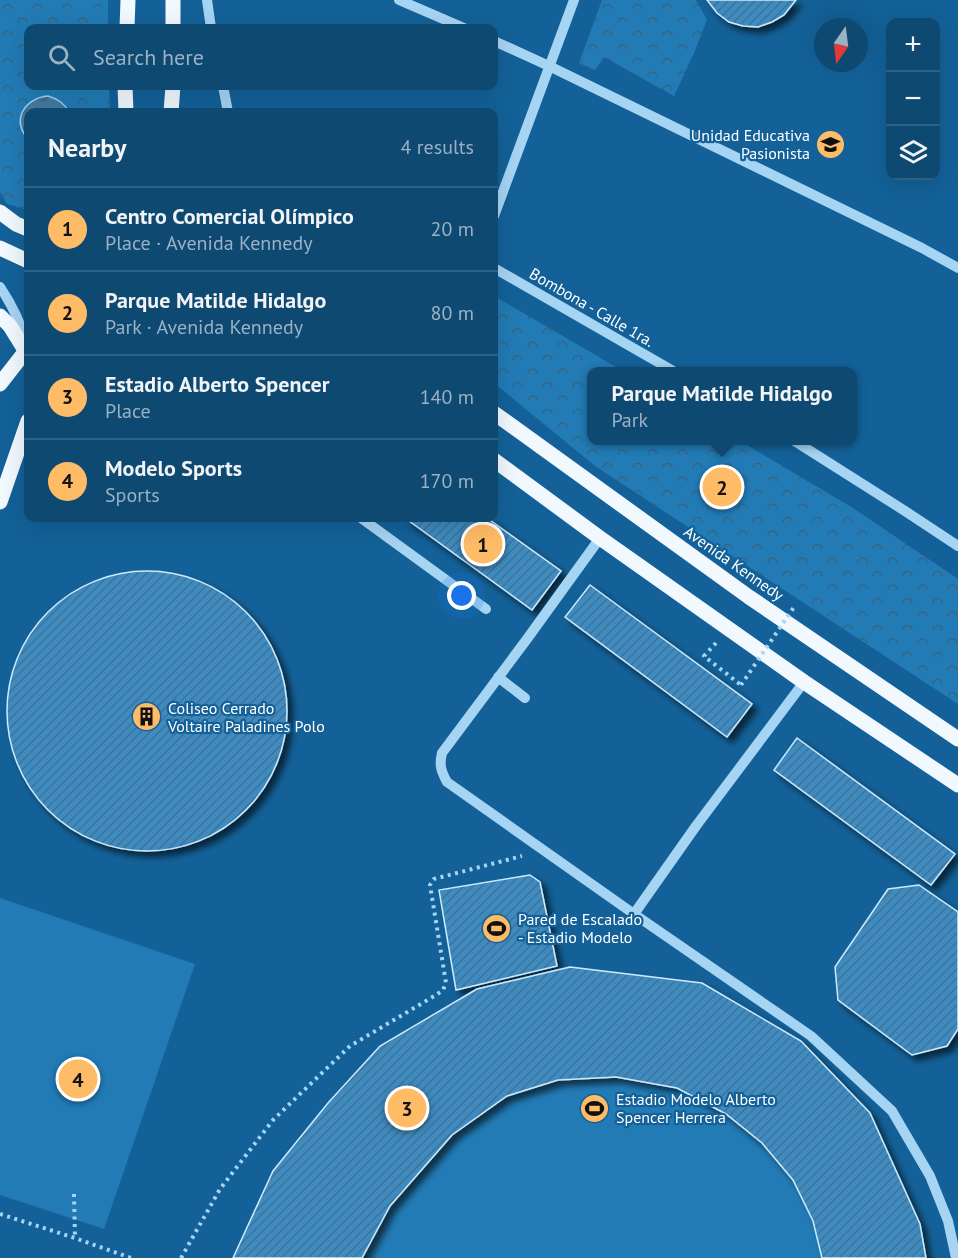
<!DOCTYPE html>
<meta charset="utf-8">
<style>
body{margin:0;font-family:"PT Sans",sans-serif;background:#1c537a;color:#f1f3f6}
.controls{position:absolute;right:18px;top:18px;display:grid;overflow:hidden;border-radius:12px;box-shadow:0 6px 24px #0002}
.controls button{width:54px;height:54px;display:grid;place-items:center;padding:0;border:0;border-bottom:2px solid #2e6184;background:#0e4972;color:#f1f3f6;font:30px sans-serif}
.compass{position:absolute;left:814px;top:18px;width:54px;height:54px;border-radius:50%;background:#0e4972;box-shadow:0 6px 24px #0002;rotate:194deg}
.you{position:absolute;left:462px;top:596px;width:21px;height:21px;margin:-15px;border:4px solid #fff;border-radius:50%;background:#1a73e8;box-shadow:0 0 0 9px #1a73e833}
.badge{display:grid;place-items:center;width:39px;height:39px;border-radius:50%;background:#ffbc67;color:#111;font-size:20px;font-weight:700}
.pin{position:absolute;translate:-50% -50%;border:3px solid #fff;box-shadow:0 2px 6px #0006}
.popup{position:absolute;left:587px;top:367px;width:270px;height:78px;box-sizing:border-box;display:grid;place-content:center;border-radius:12px;background:#0e4972;filter:drop-shadow(0 2px 4px #0005);font-size:20px;white-space:nowrap;color:#9bb2c4}
.popup b{font-size:22px;color:#f1f3f6}
.popup::after{content:'';position:absolute;left:50%;top:100%;margin-left:-12px;border:12px solid transparent;border-top-color:#0e4972}
.list{margin:0;padding:0;list-style:none}
h2{display:flex;justify-content:space-between;align-items:center;height:78px;margin:0;padding:0 24px;font-size:26px}
h2 small{font-size:20px;font-weight:400;color:#9bb2c4}
.list li{display:grid;grid-template-columns:39px 1fr auto;gap:18px;align-items:center;box-sizing:border-box;height:84px;padding:0 24px;border-top:2px solid #2e6184}
.list b{display:block;font-size:22px;white-space:nowrap}
.list p{margin:0;font-size:20px;white-space:nowrap;color:#9bb2c4}
.list em{font-size:20px;font-style:normal;color:#9bb2c4}
.icon{flex:none;width:33px;height:33px;fill:none;stroke:currentColor;stroke-width:2;stroke-linecap:round;stroke-linejoin:round}
.map{position:relative;flex:none;width:958px;height:1258px;overflow:hidden}
.search{position:absolute;background:#0e4972;box-shadow:0 6px 24px #0002;left:24px;top:24px;width:474px;height:66px;display:flex;align-items:center;gap:15px;box-sizing:border-box;padding:0 21px;border-radius:12px;color:#9bb2c4;font-size:22px}
.panel{position:absolute;background:#0e4972;box-shadow:0 6px 24px #0002;left:24px;top:108px;width:474px;height:414px;border-radius:12px}
.map>svg:first-child{display:block}
.park{fill:url(#park-crowns)}
.garden{fill:#227bb5}
.water{fill:url(#water-waves);stroke:#98d1f6;stroke-width:1.5}
.building{fill:url(#building-hatch);stroke:#cdeafd;stroke-width:1.5;filter:url(#shadow)}
.lines{fill:none;stroke-linecap:round;stroke-linejoin:round}
.path{stroke:#a6d4f3;stroke-width:4;stroke-dasharray:3 4.5;stroke-linecap:butt}
.minor{stroke:#a6d4f3;stroke-width:10}
.major{stroke:#f1f9ff;stroke-width:15}
.path-bridge{stroke:#a6d4f3;stroke-width:4;stroke-dasharray:3 4.5;stroke-linecap:butt}
.major-bridge{stroke:#f1f9ff;stroke-width:15}
.labels{text-anchor:middle;dominant-baseline:central;stroke-width:4.5;stroke-linejoin:round;paint-order:stroke}
.poi-label{font-size:16px;fill:#fff;stroke:#136198;text-anchor:start}
.street-label{font-size:16px;fill:#fff;stroke:#136198}
</style>
<div class="map">
<svg width="958" height="1258" viewBox="0 0 958 1258">
<defs>
<pattern id="park-crowns" width="20" height="18" patternUnits="userSpaceOnUse" patternTransform="scale(1.5)"><rect width="20" height="18" fill="#227bb5"/><path d="M2 6a3 3 0 1 1 6 0M12 15a3 3 0 1 1 6 0" fill="none" stroke="#376480"/></pattern>
<pattern id="water-waves" width="16" height="10" patternUnits="userSpaceOnUse" patternTransform="scale(1.5)"><rect width="16" height="10" fill="#447ba1"/><path d="M0 5q4-4 8 0t8 0" fill="none" stroke="#486476"/></pattern>
<pattern id="building-hatch" width="6" height="6" patternUnits="userSpaceOnUse" patternTransform="scale(1.5)"><rect width="6" height="6" fill="#3d8bc0"/><path d="M-1 1l2-2M0 6l6-6M5 7l2-2" fill="none" stroke="#437292"/></pattern>
<filter id="shadow"><feDropShadow dx="5.5" dy="5.5" stdDeviation="3" flood-color="#0009"/></filter>
</defs>
<rect width="100%" height="100%" fill="#136198"/>
<path class="park" d="M0,0H108V28H28V86H109L110,108L111,112H28V210L7,204L0,192Z
M602,0H696L707,20L694,53L674,96L604,57L595,70L579,63Z
M494,296L623,371L592,372V440L740,441L853,508L958,579V704L595,466L494,383Z"/>
<path class="garden" d="M0,898L195,964L104,1229L0,1195Z
M570,967L702,983L801,1041L870,1113L920,1224L926,1258H233L273,1171L328,1103L380,1046L477,989Z"/>
<path class="water" d="M48,96C58,99 64,103 69,112H28V139C11,121 24,98 48,96Z"/>
<path class="building" d="M707,0H796L784,15L772,22L758,27L743,26L729,22L717,13Z
M405,518H487L561,571L532,610Z
M7 711a140 140 0 1 1 280 0a140 140 0 1 1-280 0Z
M590,585L752,704L727,737L565,617Z
M797,738L955,854L931,885L774,770Z
M530,875L540,882L557,966L456,990L439,890Z
M919,885L958,912V1029L947,1046L912,1055L838,1000L835,967L888,889Z
M570,967L702,983L801,1041L870,1113L920,1224L926,1258H822L813,1221L793,1180L762,1143L726,1114L677,1088L616,1077L558,1080L507,1096L452,1135L390,1206L362,1258H233L273,1171L328,1103L380,1046L477,989Z"/>
<g class="lines">
<path class="path" d="M716,643L704,656L741,685
M74,1194L75,1238
M0,1214L75,1238L131,1258
M181,1258L220,1189L273,1120L350,1046L436,995L443,990L446,983L430,885L434,879L522,856"/>
<path class="minor" d="M207,0L211,28
M399,0L464,28
M494,41L549,66L922,248L958,268
M223,86L228,112
M494,216L574,0
M494,268L675,372
M0,287C13,306 22,326 28,348
M793,440L905,511L958,546
M361,518L486,609
M600,538L527,639L442,753C439,765 441,771 447,782L634,914L811,1036L892,1111L930,1176L948,1221L956,1258
M498,677L525,698
M634,914L696,826L804,682"/>
<path class="major" d="M127,28L128,0
M173,28V0
M125,86L126,112
M171,112L173,86
M0,212L16,224L28,229
M0,248L28,261
M0,316L10,326L28,355
M494,413L749,597L958,739
M494,460L600,538L804,682L958,785
M0,502L28,421"/>
<path class="path-bridge" d="M741,685L794,607"/>
<path class="major-bridge" d="M0,384L28,348"/>
</g>
<defs>
<symbol id="school-disc" viewBox="-11 -11 22 22"><circle r="9.5" fill="#ffbc67" stroke="#136198"/><path d="M0-5L7-2L0 1L-7-2ZM-4 1L0 2.5L4 1V4Q0 6-4 4Z" fill="#111"/></symbol>
<symbol id="building-disc" viewBox="-11 -11 22 22"><circle r="9.5" fill="#ffbc67" stroke="#136198"/><path d="M-4-6H4V6H1V3H-1V6H-4ZM-2.5-4.3h1.7v1.8h-1.7ZM.8-4.3h1.7v1.8H.8ZM-2.5-1h1.7V.8h-1.7ZM.8-1h1.7V.8H.8Z" fill="#111"/></symbol>
<symbol id="stadium-disc" viewBox="-11 -11 22 22"><circle r="9.5" fill="#ffbc67" stroke="#136198"/><path d="M0-5a6.5 5 0 1 0 0 10a6.5 5 0 1 0 0-10ZM-3.5-1.8h7v3.6h-7Z" fill="#111"/></symbol>
</defs>
<g fill-rule="evenodd">
<use href="#school-disc" x="814" y="128" width="33" height="33"/>
<use href="#building-disc" x="130" y="700" width="33" height="33"/>
<use href="#stadium-disc" x="480" y="912" width="33" height="33"/>
<use href="#stadium-disc" x="578" y="1092" width="33" height="33"/>
</g>
<g class="labels">
<g class="poi-label">
<text x="810" y="135" text-anchor="end">Unidad Educativa<tspan x="810" dy="18">Pasionista</tspan></text>
<text x="168" y="708">Coliseo Cerrado<tspan x="168" dy="18">Voltaire Paladines Polo</tspan></text>
<text x="518" y="919">Pared de Escalado<tspan x="518" dy="18">- Estadio Modelo</tspan></text>
<text x="616" y="1099">Estadio Modelo Alberto<tspan x="616" dy="18">Spencer Herrera</tspan></text>
</g>
<g class="street-label">
<text transform="translate(592 307) rotate(30)">Bombona - Calle 1ra.</text>
<text transform="translate(734 563) rotate(35)">Avenida Kennedy</text>
</g>
</g>
</svg>
<div class="controls">
<button>+</button>
<button>−</button>
<button><svg class="icon" aria-label="layers" viewBox="0 0 24 24"><path d="M12 4l9 5-9 5-9-5zM3 14l9 5 9-5"/></svg></button>
</div>
<svg class="compass" viewBox="-18 -18 36 36"><path d="M0-13l5 13h-10z" fill="#e53935"/><path d="M0 13l5-13h-10z" fill="#9bb2c4"/></svg>
<div class="you"></div>
<div class="pin badge" style="left:483px;top:544px">1</div>
<div class="pin badge" style="left:722px;top:487px">2</div>
<div class="popup"><b>Parque Matilde Hidalgo</b>Park</div>
<div class="pin badge" style="left:407px;top:1108px">3</div>
<div class="pin badge" style="left:78px;top:1079px">4</div>
<div class="search"><svg class="icon" aria-label="search" viewBox="0 0 24 24"><circle cx="10" cy="10" r="6"/><path d="M15 15l6 6"/></svg>Search here</div>
<section class="panel">
<h2>Nearby<small>4 results</small></h2>
<ul class="list">
<li><span class="badge">1</span><div><b>Centro Comercial Olímpico</b><p>Place · Avenida Kennedy</p></div><em>20 m</em></li>
<li><span class="badge">2</span><div><b>Parque Matilde Hidalgo</b><p>Park · Avenida Kennedy</p></div><em>80 m</em></li>
<li><span class="badge">3</span><div><b>Estadio Alberto Spencer</b><p>Place</p></div><em>140 m</em></li>
<li><span class="badge">4</span><div><b>Modelo Sports</b><p>Sports</p></div><em>170 m</em></li>
</ul>
</section>
</div>
